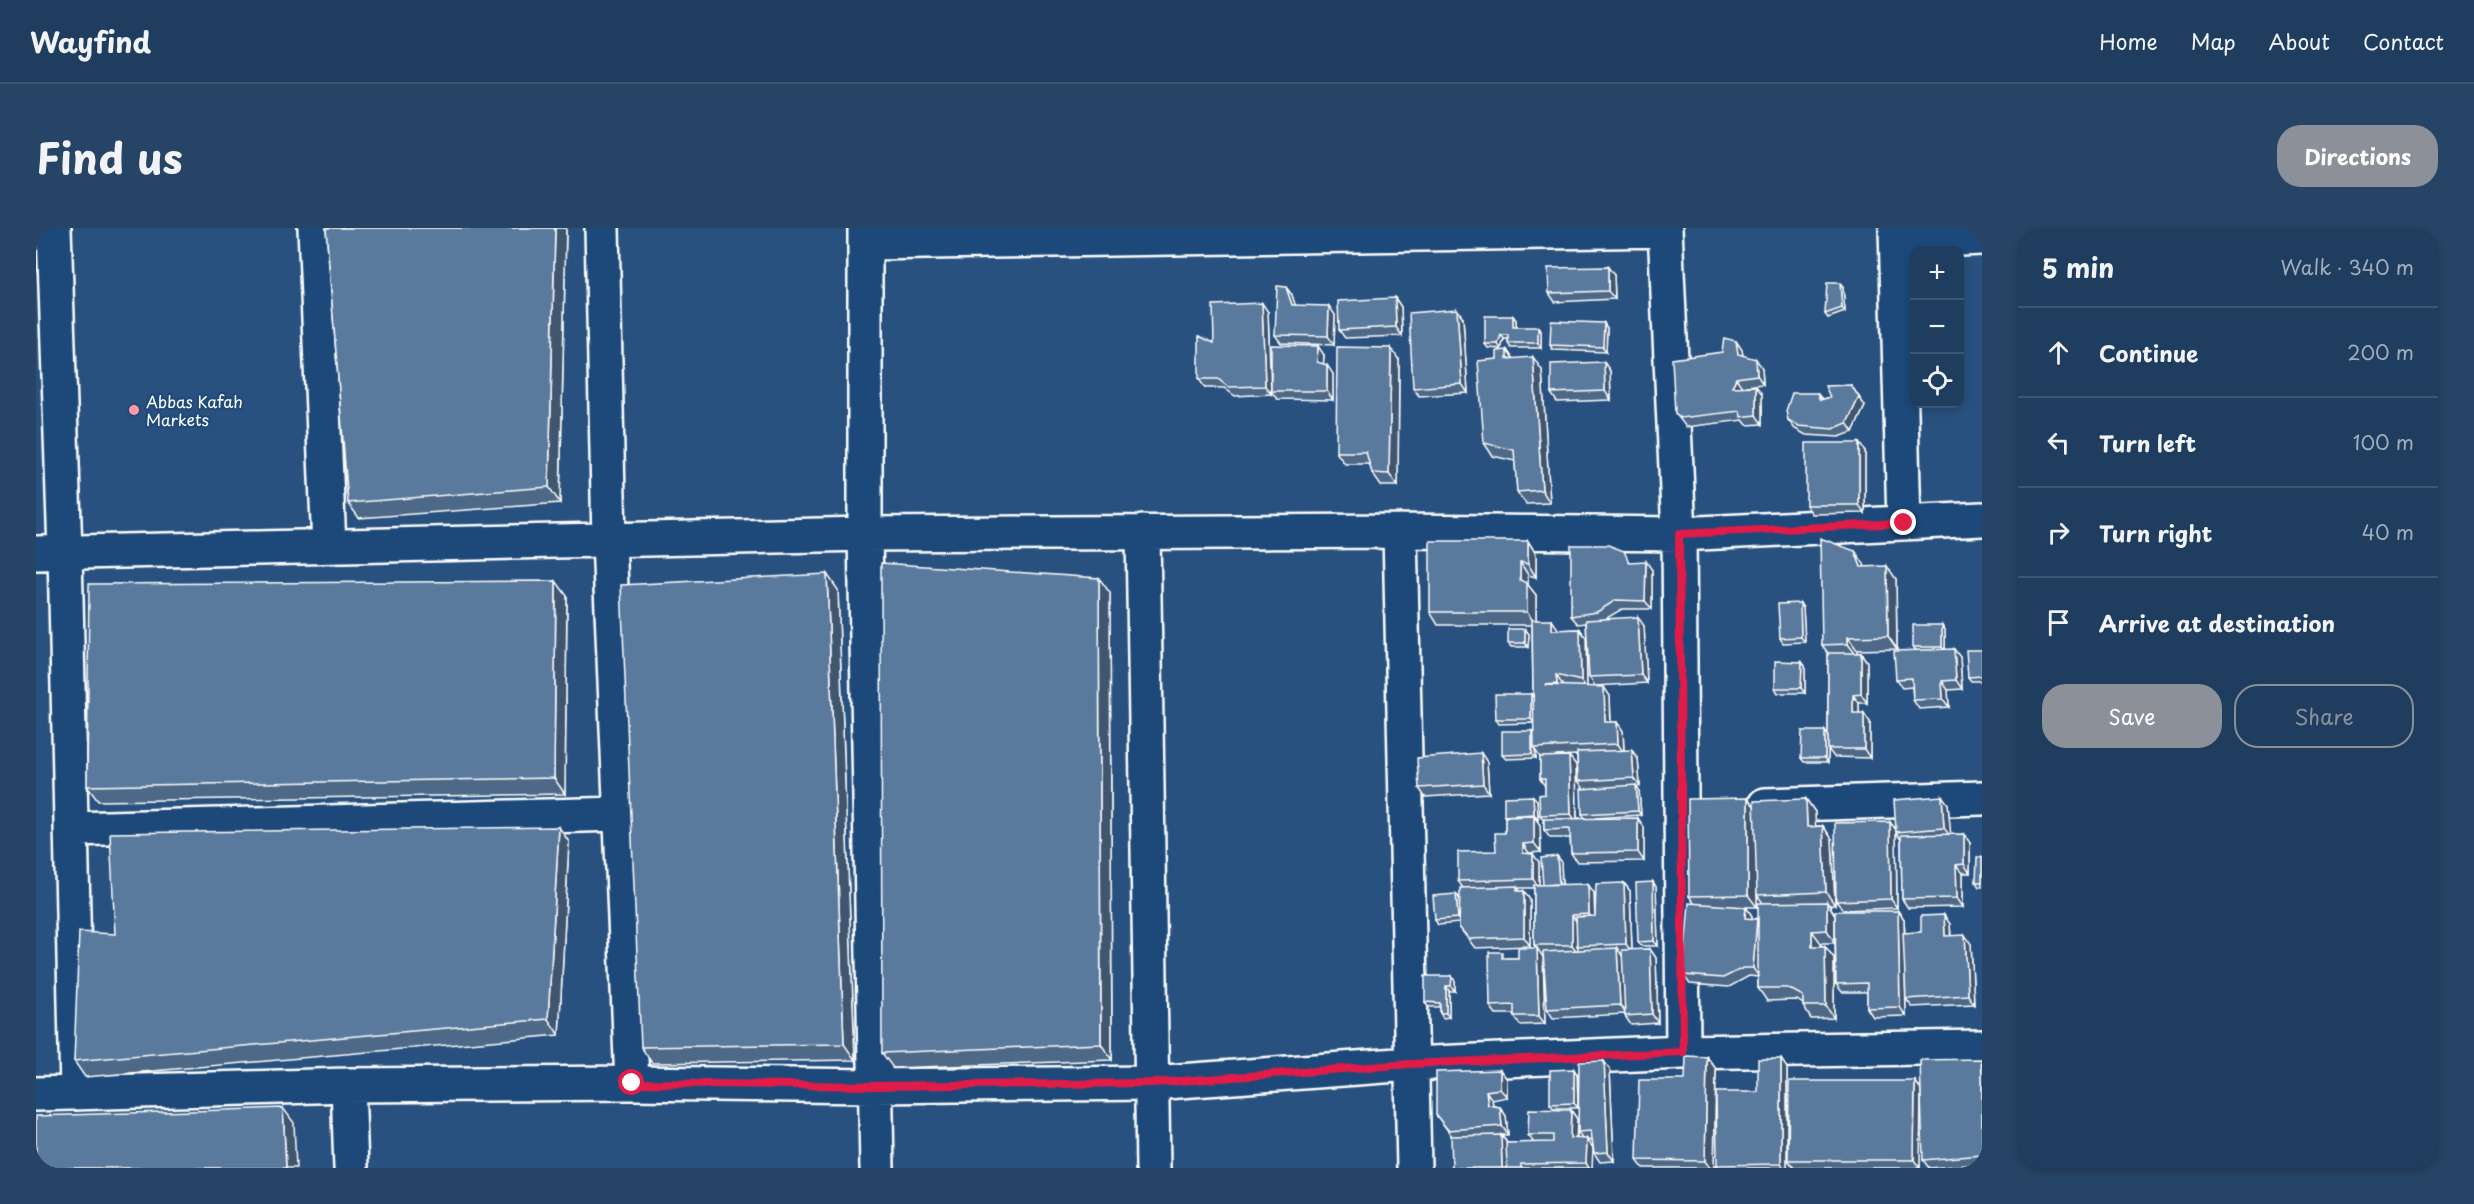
<!DOCTYPE html>
<meta charset="utf-8">
<style>
body{margin:0;font-family:"Playpen Sans",sans-serif;background:#264465;color:#f1f3f6}
.controls{position:absolute;right:18px;top:18px;display:grid;overflow:hidden;border-radius:12px;box-shadow:0 3px 9px #0003}
.controls button{width:54px;height:54px;display:grid;place-items:center;padding:0;border:0;border-bottom:2px solid #3c5674;background:#1e3d5f;color:#f1f3f6;font:30px sans-serif}
.stop{position:absolute;width:18px;height:18px;margin:-14px;border:4px solid #e11d48;border-radius:50%;background:#fff}
.stop.end{background:#e11d48;border-color:#fff;box-shadow:0 2px 6px #0008}
.list{margin:0;padding:0;list-style:none}
h2{display:flex;justify-content:space-between;align-items:center;height:78px;margin:0;padding:0 24px;font-size:26px}
h2 small{font-size:20px;font-weight:400;color:#a1aebd}
.list li{display:grid;grid-template-columns:39px 1fr auto;gap:18px;align-items:center;box-sizing:border-box;height:90px;padding:0 24px;border-top:2px solid #3c5674}
.list b{display:block;font-size:22px;white-space:nowrap}
.list em{font-size:20px;font-style:normal;color:#a1aebd}
.actions{display:flex;gap:12px;padding:18px 24px}
.actions a{flex:1;padding:14px 0;border:2px solid #8c9099;border-radius:24px;text-align:center;font-size:21px;color:#8c9099}
.actions .main{background:#8c9099;color:#fff}
.icon{flex:none;width:33px;height:33px;fill:none;stroke:currentColor;stroke-width:2;stroke-linecap:round;stroke-linejoin:round}
.map{position:relative;flex:none;width:1946px;height:940px;overflow:hidden;border-radius:24px}
header{display:flex;align-items:center;gap:36px;box-sizing:border-box;height:84px;padding:0 30px;background:#1e3d5f;border-bottom:2px solid #3c5674}
header strong{font-size:28px}
nav{display:flex;gap:33px;margin-inline-start:auto;font-size:21px}
.intro{display:flex;align-items:center;justify-content:space-between;box-sizing:border-box;height:144px;padding:0 36px}
h1{margin:0;font-size:42px}
.button{padding:15px 27px;border-radius:24px;background:#8c9099;color:#fff;font-size:21px;font-weight:700}
main{display:flex;gap:36px;padding:0 36px}
aside{flex:1;background:#1e3d5f;border-radius:24px;box-shadow:0 3px 9px #0003}
.map>svg:first-child{display:block}
.lines{fill:none;stroke-linecap:round;stroke-linejoin:round}
.street-casing{stroke:#fff;stroke-width:38}
.street{stroke:#1f4a7a;stroke-width:33}
.wall{fill:#4d6987;stroke:#fff;stroke-width:1.5;fill-rule:evenodd}
.shaded-wall{fill:#3f556e;stroke:#fff;stroke-width:1.5}
.building{fill:#5a7a9d;stroke:#fff;stroke-width:1.5}
.route{stroke:#e11d48;stroke-width:8}
.poi-dot{fill:#ff9aa2;stroke:#1f4a7a;stroke-width:2}
.labels{text-anchor:middle;dominant-baseline:central;stroke-width:4.5;stroke-linejoin:round;paint-order:stroke}
.poi-label{font-size:16px;fill:#fff;stroke:#1f4a7a;text-anchor:start}
</style>
<header>
<strong>Wayfind</strong>
<nav><a>Home</a><a>Map</a><a>About</a><a>Contact</a></nav>
</header>
<div class="intro"><h1>Find us</h1><a class="button">Directions</a></div>
<main>
<div class="map">
<svg width="1946" height="940" viewBox="0 0 1946 940">
<rect width="100%" height="100%" fill="#28517f"/>
<filter id="ink" filterUnits="userSpaceOnUse"><feTurbulence type="fractalNoise" baseFrequency=".0167" numOctaves="2"/><feDisplacementMap in="SourceGraphic" scale="12" xChannelSelector="R" yChannelSelector="G"/><feConvolveMatrix kernelMatrix="1 2 1 2 8 2 1 2 1" color-interpolation-filters="sRGB"/></filter>
<g filter="url(#ink)">
<g class="lines">
<defs>
<path id="street" d="M18,0L29,324L41,865
M279,0L293,318
M566,0L573,312L596,855
M829,0V306L841,940
M1629,0L1643,306L1647,824
M1860,0L1868,295
M1861,14L1946,10
M829,15L1629,2
M1364,303L1378,940
M1107,304L1117,940
M0,325L829,306L1364,303L1643,306L1946,291
M1729,577L1946,570
M35,601L584,586
M312,857L315,940
M0,866L312,857L596,855L838,858L1116,855L1375,836L1647,824L1946,819"/>
</defs>
<use href="#street" class="street-casing"/>
<use href="#street" class="street"/>
</g>
<path class="wall" d="M290,0H530L524,275L323,290L312,275Z
M1578,47L1579,71L1519,74L1513,65Z
M1807,60L1809,84L1792,90L1789,86Z
M1256,67L1259,77L1299,87L1298,117L1245,115L1239,107Z
M1359,70L1365,79L1366,108L1309,110L1303,102Z
M1421,81L1427,90L1432,165L1383,168L1377,160Z
M1232,84L1235,156L1288,127L1287,136L1297,146V172L1241,171L1235,163V166L1199,168L1188,160H1169L1163,151L1178,115Z
M1477,88L1480,92V99L1505,103V120H1475L1472,115V111H1468L1465,121L1452,120L1449,116Z
M1571,100L1570,124L1517,122L1514,117Z
M1700,113L1706,122L1707,128L1726,140L1727,156L1711,158L1726,166V196L1711,197L1707,192L1650,199L1639,185L1686,124Z
M1471,122L1477,131L1506,142L1514,275L1490,276L1481,264L1479,233L1457,228L1448,215L1461,131Z
M1363,132L1362,258H1345L1336,245L1334,236H1309L1300,224Z
M1574,143L1575,172L1521,174L1515,165Z
M1815,157L1829,178L1817,204L1803,209L1770,207L1759,201L1752,192L1781,165L1786,171L1794,169Z
M1823,215L1829,223V285L1776,286L1770,277Z
M1492,313L1500,326V349L1492,347V357L1500,367V392L1522,401V402L1544,401L1550,410L1551,459L1574,468L1575,494H1581L1587,503L1588,522L1602,531L1604,558L1601,559L1603,562L1605,587L1559,590L1608,599V633L1541,634L1535,625L1534,610H1514L1508,602V593L1504,587L1509,566V558L1504,551V529L1499,522L1500,530L1470,531L1466,527L1496,503L1498,506V495L1463,496L1460,491L1497,469L1496,397H1402L1394,384ZM1541,527L1542,553L1548,561L1546,586L1549,590H1541L1540,537L1533,528H1520Z
M1819,323L1829,339L1860,351L1861,421L1821,422V425H1825L1831,434V475H1823V485L1834,494V530L1798,529L1792,521V534H1768L1765,530L1792,507V425L1786,417Z
M1595,334L1616,342V381H1586L1569,391L1608,398L1611,455L1559,458L1553,449L1550,395L1542,396L1535,388Z
M802,362L819,832L616,835L605,819Z
M1074,365L1076,832L857,840L846,825Z
M531,368L529,566L62,573L51,558Z
M1767,380L1769,414L1747,415L1744,410Z
M1906,397L1909,402V421L1924,429L1926,461L1912,462L1913,479L1883,481L1877,472L1876,459L1866,460L1860,451L1880,422L1877,419Z
M1489,401L1493,406L1492,419H1475L1472,415Z
M1946,422V453H1935L1932,449Z
M1766,434L1769,438V465H1742L1739,460Z
M1451,534L1453,565L1389,569L1383,560Z
M1906,568L1912,576L1914,606L1934,615V645H1927V679L1872,680L1866,671L1865,612L1860,604Z
M1712,570L1718,578L1770,571L1779,584V598H1787L1796,611L1799,677H1793L1799,686L1862,683L1868,691L1869,705L1885,704L1914,696L1915,708L1935,716L1938,776L1876,779L1870,771L1869,751L1870,788L1837,789L1831,780V764H1806L1800,756L1799,715H1785V718H1789L1798,730V790L1775,791L1767,778V776L1761,772L1731,773L1722,760V749L1713,748L1693,759L1654,756L1647,747L1658,675L1653,668ZM1721,651V667L1727,675L1722,692L1715,690L1716,688L1710,679H1721Z
M1501,572L1502,591H1500L1504,597L1505,624L1493,625L1503,634V657H1507L1521,628L1525,633L1526,656L1558,665L1559,688L1588,655L1594,663L1596,722L1614,721L1620,730L1622,795L1595,797L1589,788V786L1517,790L1511,781L1507,729L1509,796L1484,797L1478,788V786H1460L1454,778L1470,730H1482L1500,720L1498,717V660H1482L1484,663H1488L1494,672V718L1439,720L1423,699V695L1402,697L1399,692L1420,666L1423,670L1424,676L1427,660L1422,653L1460,623L1469,605V589L1468,588Z
M1854,594L1860,602L1861,680L1807,682L1800,673Z
M533,614L523,807L49,849L38,833L79,706Z
M1946,629V659H1943L1940,654Z
M1617,654L1620,659L1622,718H1605L1602,714Z
M1419,753V763H1413V789L1407,790L1404,785V779H1392L1389,774Z
M1671,829L1680,841L1678,940H1607L1601,932L1649,852Z
M1946,833V936L1893,940L1887,932Z
M1751,840V940H1683L1681,937L1722,864Z
M1464,842L1471,851V869L1456,872L1457,878L1464,879L1470,888L1472,907H1466L1471,915H1498L1492,907L1535,882L1541,891V911H1546L1542,904L1574,842L1578,933L1564,934L1558,925L1556,912L1552,913L1556,940H1416V908L1400,887Z
M1541,846L1542,880H1517L1514,876Z
M1879,853L1885,862L1884,940H1758L1752,932Z"/>
<path class="shaded-wall" d="M519,0H530L524,275L513,259Z
M1572,39L1578,47L1579,71L1572,63Z
M1804,55L1807,60L1809,84L1806,80Z
M1250,59L1256,67L1262,86L1256,77Z
M1359,70L1365,79L1366,108L1360,99Z
M1226,75L1232,84L1235,166L1229,158Z
M1293,78L1299,87L1298,117L1292,108Z
M1421,81L1427,90L1432,165L1426,156Z
M1477,88L1480,92V103L1477,99Z
M1568,95L1571,100L1570,124L1567,119Z
M1502,99L1505,103V120L1502,115Z
M1465,107L1468,111L1465,121L1462,116Z
M1700,113L1706,122L1708,135L1702,126Z
M1282,118L1288,127L1287,143L1281,134Z
M1355,120L1363,132L1362,258L1353,246Z
M1471,122L1479,134L1471,131Z
M1497,129L1506,142L1514,275L1506,262Z
M1720,131L1726,140L1727,156L1721,147Z
M1568,134L1574,143L1575,172L1569,163Z
M1291,137L1297,146V172L1291,163Z
M1700,150L1706,159H1696Z
M1720,158L1726,166V196L1720,187Z
M1823,169L1829,178L1817,204L1811,195Z
M1823,215L1829,223V285L1823,277Z
M1492,313L1500,326V349L1492,336Z
M1819,323L1828,336L1833,351L1825,339Z
M1610,333L1616,342V381L1609,373Z
M1484,334L1492,347V357L1500,367V397L1491,384L1484,352Z
M1851,338L1860,351L1861,421L1852,408Z
M791,346L802,362L819,832L808,816Z
M1063,350L1074,365L1076,832L1065,816Z
M520,353L531,368L529,566L518,550Z
M1764,375L1767,380L1769,414L1765,409Z
M1602,389L1608,398L1611,455L1605,447Z
M1516,392L1522,401V411L1516,402Z
M1906,397L1909,402V423L1906,419Z
M1489,401L1493,406L1492,419L1489,415Z
M1544,401L1550,410L1551,462L1545,453Z
M1812,409L1821,422V428L1812,416Z
M1918,421L1924,429L1926,461L1920,452Z
M1825,425L1831,434V475L1825,466Z
M1766,434L1769,438V465L1765,460Z
M1520,447L1526,456L1527,464L1521,456Z
M1906,453L1912,462L1913,479L1907,471Z
M1568,459L1574,468L1575,503L1569,494Z
M1495,466L1498,470V495L1495,491Z
M1817,467L1823,475V493L1817,485Z
M1828,485L1834,494V530L1828,521Z
M1581,494L1587,503L1588,525L1582,516Z
M1496,503L1499,507L1498,520L1499,522L1500,530L1496,526Z
M1789,503L1792,508V534L1789,530Z
M1596,522L1602,531L1604,558L1598,550Z
M1445,525L1451,534L1453,565L1447,556Z
M1533,528L1540,537L1541,595L1535,586Z
M1600,557L1603,562L1605,587L1602,583Z
M1497,568L1501,572L1502,591L1498,586Z
M1906,568L1912,576L1915,609L1908,600Z
M1712,570L1721,582V679L1712,667Z
M1770,571L1779,584L1780,611L1771,599Z
M1498,588L1504,597L1505,624L1498,615Z
M1602,590L1608,599V633L1602,624Z
M1854,594L1860,602L1861,680L1855,671Z
M1787,598L1796,611L1799,677L1790,664Z
M523,599L533,614L523,807L512,791Z
M1928,606L1934,615V645L1928,636Z
M1487,616L1493,625V634L1487,625Z
M1497,626L1503,634V660L1497,651Z
M1521,628L1525,633L1526,661L1523,656Z
M1920,637L1927,645V679L1921,670Z
M1617,654L1620,659L1622,718L1618,713Z
M1588,655L1594,663L1596,725L1590,716Z
M1552,656L1558,665L1559,695L1553,686Z
M1488,663L1494,672V718L1488,709Z
M1420,666L1423,670L1425,695L1422,690Z
M1791,674L1799,687V715L1791,702Z
M1710,679L1716,688L1715,698L1709,690Z
M1862,683L1868,691L1870,788L1864,779Z
M1536,687L1542,696L1541,718L1542,719V725L1536,717Z
M1908,687L1914,696L1915,717L1909,708Z
M1721,691L1727,699L1723,749L1717,740Z
M1776,703L1785,715V731L1776,718Z
M1929,707L1935,716L1938,776L1932,767Z
M1789,718L1798,730V790L1790,778Z
M1501,720L1507,729L1509,796L1503,788Z
M1581,720L1587,729L1590,786L1584,777Z
M1614,721L1620,730L1622,795L1616,786Z
M1416,748L1419,753V763L1415,758Z
M1410,758L1413,763V789L1410,785Z
M1671,829L1680,841L1678,940H1674L1669,933Z
M1745,831L1751,840V940H1748L1745,936Z
M1568,833L1574,842L1578,933L1572,924Z
M1538,841L1541,846L1542,880L1538,875Z
M1464,842L1471,851V869L1464,861Z
M1879,853L1885,862L1884,940L1878,932Z
M1450,863L1456,872L1459,886L1452,877Z
M1464,879L1470,888L1472,907L1466,898Z
M247,880L258,895L260,940H250Z
M1535,882L1541,891L1540,919L1534,910Z
M1465,907L1471,915L1472,940H1466Z
M1551,911L1557,920L1556,940H1553L1550,935Z"/>
<path class="building" d="M290,0H519L513,259L312,275Z
M1572,39V63L1513,65L1512,40Z
M1791,55H1804L1806,80L1789,86Z
M1241,58L1250,59L1256,77L1293,78L1292,108L1239,107Z
M1359,70L1360,99L1303,102L1302,73Z
M1226,75L1229,158L1192,159L1182,151H1163V108L1178,115L1177,77Z
M1421,81L1426,156L1377,160L1373,85Z
M1449,88H1477V99H1502V115H1472V107H1465L1462,116H1449Z
M1515,93L1568,95L1567,119L1514,117Z
M1688,110L1700,113L1702,126L1720,131L1721,147L1700,150L1696,159L1720,158V187L1705,189L1704,183L1644,190L1639,185L1636,131L1686,124Z
M1235,117L1282,118L1281,134L1291,137V163H1235Z
M1301,119L1355,120L1353,246L1336,245L1330,224H1300Z
M1471,122V131L1497,129L1506,262L1481,264L1478,222L1448,215L1442,133L1461,131V123Z
M1568,134L1569,163L1515,165V136Z
M1815,157L1823,169L1811,195L1797,201L1763,198L1752,192L1750,183L1756,165H1781L1784,172L1794,169L1789,158Z
M1770,215H1823V277H1770Z
M1784,310L1819,323L1825,339L1851,338L1852,408L1812,409V416L1786,417Z
M1394,313H1492V336L1484,334V352L1491,355V384H1394Z
M1535,317H1572L1588,323L1593,334L1610,333L1609,373L1580,372L1561,384L1535,388Z
M845,335L1063,350L1065,816L846,825Z
M791,346L808,816L605,819L585,357Z
M520,353L518,550L51,558L53,356Z
M1764,375L1765,409L1744,410L1742,376Z
M1602,389L1605,447L1553,449L1550,392Z
M1496,392H1516V402L1544,401L1545,453L1520,447L1521,456L1509,457L1568,459L1569,494H1581L1582,516L1498,520Z
M1877,397H1906V419H1877Z
M1472,401H1489V415H1472Z
M1918,421L1920,452L1906,453L1907,471L1877,472L1876,450L1860,451L1858,423Z
M1930,422H1946V448L1932,449Z
M1792,425H1825V466L1817,467V485H1828V521H1792Z
M1739,433L1766,434L1765,460H1739Z
M1459,466H1495V491H1460Z
M1466,503H1496V526L1466,527Z
M1766,503H1789V530H1765Z
M1596,522L1598,550L1542,553L1541,524Z
M1445,525L1447,556L1383,560L1381,530Z
M1533,528L1535,586L1504,587L1503,567L1509,566V551H1504V529Z
M1600,557L1602,583L1546,586L1545,561Z
M1497,568L1498,586L1468,588V569Z
M1906,568L1908,600L1860,604L1858,572Z
M1712,570V667L1653,668L1652,571Z
M1770,571L1771,599L1787,598L1790,664L1721,667L1718,573Z
M1498,588V615L1487,616V625L1497,626V651L1422,653V624L1460,623L1459,605H1469V589Z
M1602,590V624L1535,625L1534,601L1508,602V591Z
M1854,594L1855,671L1800,673L1799,595Z
M523,599L512,791L38,833L43,704L79,706L74,605Z
M1928,606V636L1920,637L1921,670L1866,671L1865,607Z
M1521,628L1523,656L1507,657L1505,630Z
M1941,629H1946V654H1940Z
M1617,654L1618,713L1602,714L1600,655Z
M1588,655L1590,716L1541,718L1540,689L1559,688L1560,656Z
M1552,656L1553,686L1536,687V717H1498V657Z
M1481,658V663H1488V709L1433,711L1423,699L1424,660Z
M1420,666L1422,690L1399,692L1397,668Z
M1791,674V702L1776,703V718H1789L1790,778H1767V768L1752,760H1722V675Z
M1653,675L1710,679L1709,690L1721,691L1717,740H1707L1687,750L1647,747Z
M1799,683H1862L1864,779L1831,780V755L1800,756Z
M1908,687L1909,708L1929,707L1932,767L1870,771L1867,705L1885,704V688Z
M1482,720H1501L1503,788H1478V777L1454,778L1453,724H1466V730H1482Z
M1581,720L1584,777L1511,781L1507,724Z
M1614,721L1616,786L1589,788L1586,722Z
M1389,748H1416L1415,758H1410V785H1404V775L1389,774Z
M1650,828L1671,829L1669,933L1601,932L1603,852H1649Z
M1722,831H1745V936L1681,937L1680,864H1722Z
M1945,831L1946,847V927L1887,932L1884,832Z
M1568,833L1572,924L1558,925L1555,903L1542,904L1543,834Z
M1538,841V875L1514,876V842Z
M1464,842V861L1450,863L1452,877L1464,879L1466,898L1412,902L1400,887V844Z
M1753,853H1879L1878,932H1752Z
M247,880L250,940H0V888Z
M1493,881L1535,882L1534,910L1551,911L1550,935L1485,936V940H1471L1470,915L1517,914V907H1492Z
M1465,907L1466,940H1416L1415,908Z"/>
</g>
<g class="lines" filter="url(#ink)">
<path class="route" d="M596,855L838,858L1116,855L1375,836L1647,824L1643,306L1868,295"/>
</g>
<circle class="poi-dot" cx="98" cy="182" r="6"/>
<g class="labels">
<g class="poi-label">
<text x="110" y="173">Abbas Kafah<tspan x="110" dy="18">Markets</tspan></text>
</g>
</g>
</svg>
<div class="controls">
<button>+</button>
<button>−</button>
<button><svg class="icon" aria-label="locate" viewBox="0 0 24 24"><circle cx="12" cy="12" r="6"/><path d="M12 2v4M12 18v4M2 12h4M18 12h4"/></svg></button>
</div>
<div class="stop" style="left:596px;top:855px"></div>
<div class="stop end" style="left:1868px;top:295px"></div>
</div>
<aside>
<h2>5 min<small>Walk · 340 m</small></h2>
<ul class="list">
<li><svg class="icon" aria-label="ahead" viewBox="0 0 24 24"><path d="M12 20V5M6 11l6-6 6 6"/></svg><div><b>Continue</b></div><em>200 m</em></li>
<li><svg class="icon" aria-label="left" viewBox="0 0 24 24"><path d="M17 20v-9H6M10 6l-5 5 5 5"/></svg><div><b>Turn left</b></div><em>100 m</em></li>
<li><svg class="icon" aria-label="right" viewBox="0 0 24 24"><path d="M7 20v-9h11M14 6l5 5-5 5"/></svg><div><b>Turn right</b></div><em>40 m</em></li>
<li><svg class="icon" aria-label="arrive" viewBox="0 0 24 24"><path d="M6 21V4h12l-3 4 3 4H6"/></svg><div><b>Arrive at destination</b></div></li>
</ul>
<div class="actions"><a class="main">Save</a><a>Share</a></div>
</aside>
</main>
